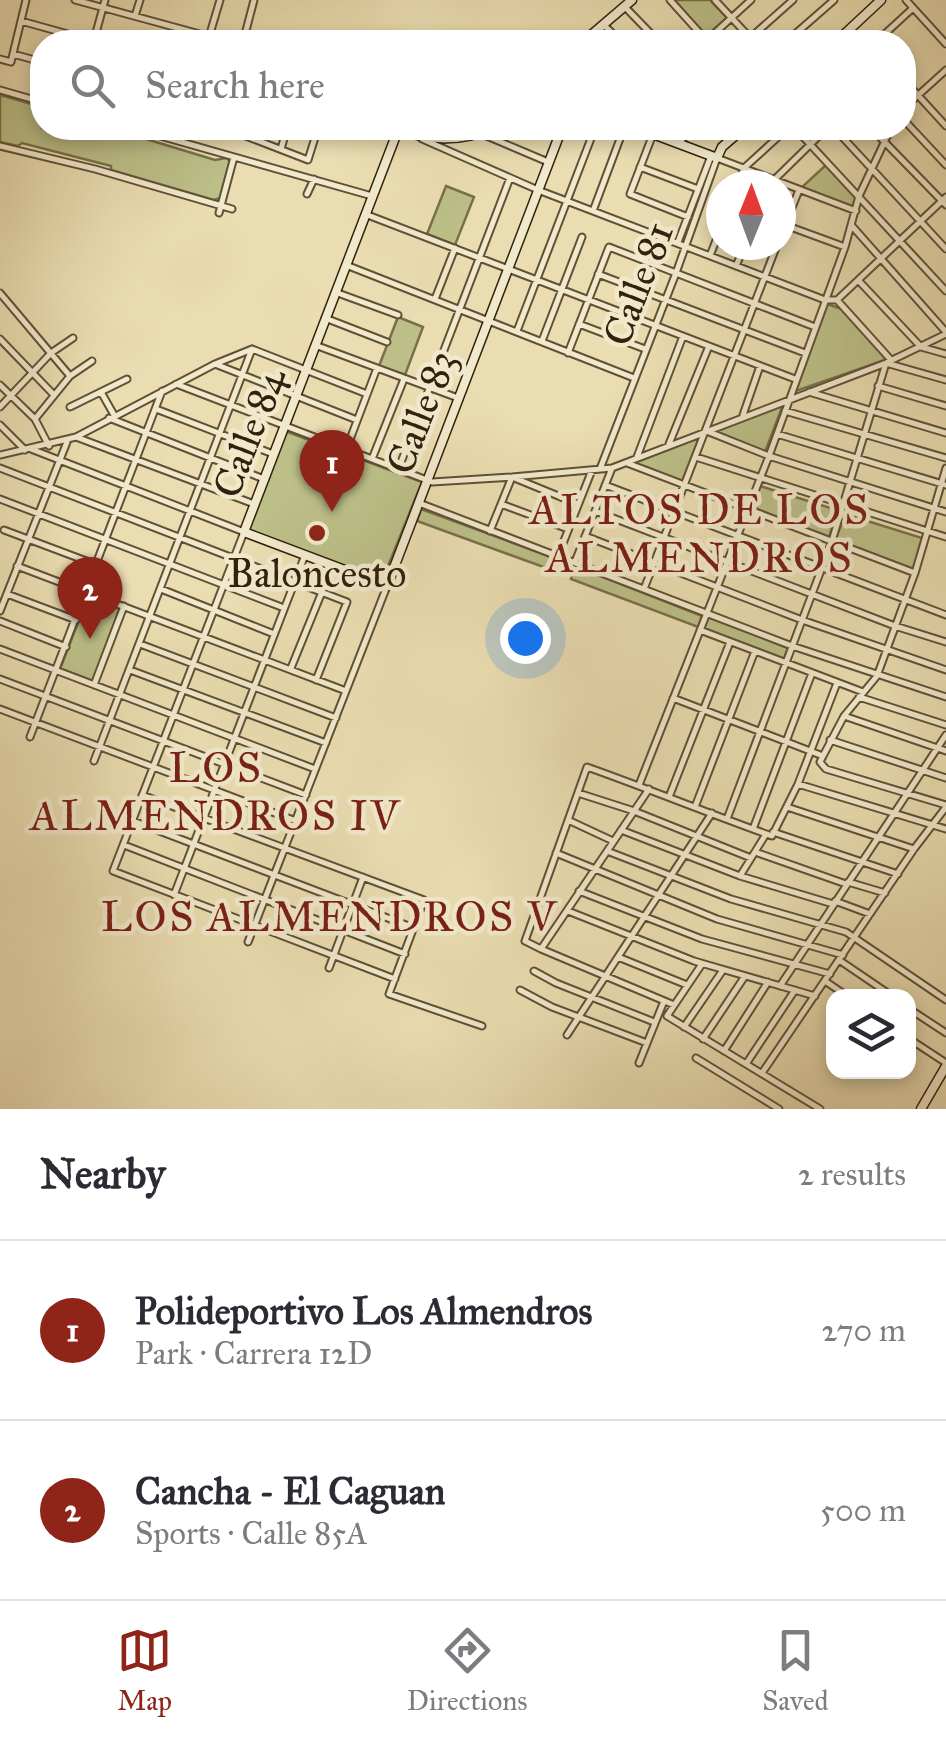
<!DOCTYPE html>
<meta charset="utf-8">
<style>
body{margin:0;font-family:"IM FELL Great Primer",serif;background:#f2f2f3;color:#2b2b33}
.controls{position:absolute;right:30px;bottom:30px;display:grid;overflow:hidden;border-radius:20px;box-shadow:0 5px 15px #0003}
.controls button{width:90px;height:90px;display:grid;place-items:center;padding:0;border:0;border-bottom:2px solid #e1e1e2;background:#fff;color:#2b2b33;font:50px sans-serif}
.compass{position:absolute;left:706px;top:170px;width:90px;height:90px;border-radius:50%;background:#fff;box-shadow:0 5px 15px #0003;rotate:1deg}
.you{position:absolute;left:525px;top:638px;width:35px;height:35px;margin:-25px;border:8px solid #fff;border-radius:50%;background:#1a73e8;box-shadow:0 0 0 15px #1a73e833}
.badge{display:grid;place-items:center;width:65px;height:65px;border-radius:50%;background:#8f2418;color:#fff;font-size:32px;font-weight:700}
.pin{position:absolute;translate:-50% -82px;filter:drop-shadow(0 2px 5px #0008)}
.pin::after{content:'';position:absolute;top:52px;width:35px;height:30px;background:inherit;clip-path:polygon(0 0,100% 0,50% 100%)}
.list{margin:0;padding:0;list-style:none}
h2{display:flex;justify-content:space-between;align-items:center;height:130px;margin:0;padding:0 40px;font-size:42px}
h2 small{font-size:32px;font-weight:400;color:#7c7c81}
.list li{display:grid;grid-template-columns:65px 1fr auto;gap:30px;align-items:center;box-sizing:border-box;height:180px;padding:0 40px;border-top:2px solid #e1e1e2}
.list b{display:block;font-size:38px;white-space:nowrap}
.list p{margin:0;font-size:32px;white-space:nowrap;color:#7c7c81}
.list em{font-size:32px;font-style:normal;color:#7c7c81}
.icon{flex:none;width:55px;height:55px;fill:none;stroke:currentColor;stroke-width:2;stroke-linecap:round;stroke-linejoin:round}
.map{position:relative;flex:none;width:946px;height:1109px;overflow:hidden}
.search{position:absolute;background:#fff;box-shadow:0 5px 15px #0003;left:30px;right:30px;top:30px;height:110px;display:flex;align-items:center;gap:25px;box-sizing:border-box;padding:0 35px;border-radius:40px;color:#7c7c81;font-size:38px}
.sheet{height:490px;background:#fff}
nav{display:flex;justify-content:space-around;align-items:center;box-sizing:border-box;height:140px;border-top:2px solid #e1e1e2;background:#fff;font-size:28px;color:#7c7c81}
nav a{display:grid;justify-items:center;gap:5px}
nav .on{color:#8f2418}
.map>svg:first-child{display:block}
.green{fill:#bcbf88;stroke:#78704a;stroke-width:2.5}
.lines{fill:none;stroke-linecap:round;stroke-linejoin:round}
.street-casing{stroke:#615035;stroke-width:9}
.secondary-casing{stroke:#33210c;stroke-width:11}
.street{stroke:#f1e9cc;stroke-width:5}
.secondary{stroke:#f1e9cc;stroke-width:8}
.poi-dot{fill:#8f2418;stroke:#f1e9cc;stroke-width:4}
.labels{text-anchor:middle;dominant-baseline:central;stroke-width:9;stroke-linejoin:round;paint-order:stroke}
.street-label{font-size:40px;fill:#33210c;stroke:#f1e9cc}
.poi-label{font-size:40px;fill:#33210c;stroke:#f1e9cc}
.neighbourhood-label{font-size:42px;letter-spacing:2.5px;fill:#7a1f14;stroke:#f1e9cc}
</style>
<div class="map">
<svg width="946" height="1109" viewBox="0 0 946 1109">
<rect width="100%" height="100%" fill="#eaddb1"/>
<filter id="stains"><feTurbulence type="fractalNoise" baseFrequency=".002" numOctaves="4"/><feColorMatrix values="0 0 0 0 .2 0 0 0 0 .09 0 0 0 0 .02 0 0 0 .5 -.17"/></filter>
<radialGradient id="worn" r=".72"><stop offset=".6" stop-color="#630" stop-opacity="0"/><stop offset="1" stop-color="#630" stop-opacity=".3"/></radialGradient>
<path class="green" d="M672,0H710L727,18L705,37Z
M0,95L42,107V128H118L133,135L215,160L226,158L230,161L220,198L214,200L111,170V166L22,143L18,146L0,142Z
M826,165L856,195L854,208L801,188Z
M446,186L474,197L455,245L427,234Z
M827,304L842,309L888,359L793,392Z
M398,317L423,327L405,375L379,366Z
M783,405L765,452L713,431Z
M285,431L422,482L382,581L247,529Z
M700,436L682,482L633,463Z
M760,486L837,510L829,538L752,507Z
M421,509L554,558L549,569L417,521Z
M845,514L922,538L913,569L835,541Z
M575,566L702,616L698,627L571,579Z
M88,597L90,601L105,607L108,604L120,609L93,681L60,669Z
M708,617L788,648L784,659L703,629Z"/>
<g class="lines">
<defs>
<path id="street" d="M75,0L229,42
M670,0L707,41
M715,0L754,42
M906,0L946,44
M624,6L659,42
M135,16L140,0
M21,21L93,41
M603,24L621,42
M209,37L220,0
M750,38L793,0
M94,40L105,0
M243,42L254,0
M323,42L325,38
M705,42L751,0
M786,42L834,0
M876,42L913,8
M13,54L42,62
M0,59L11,62L26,0
M904,80L946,126
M0,90L42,102
M904,108L946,70
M904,120L946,165
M132,128L372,196
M225,128L308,160L318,128
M538,128L558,136
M795,128L946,291
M834,128L946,249
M871,128L946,205
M482,134L548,162
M653,134L630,194L688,217
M422,139L538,190L825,300H837L891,360
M678,143L695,128
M0,146L95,169L232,209
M281,149L287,128
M640,167L698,189
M738,185L744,168L788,128
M769,185L827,128
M307,194L314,179
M593,211L624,128
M219,213L234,157
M365,214L795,379
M785,225L845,247
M852,226L946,332
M781,235L799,190
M678,242L711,156
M710,256L721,227
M346,265L634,378
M736,266L745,245
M598,274L805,353
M858,280L921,347L946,354
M335,292L398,315
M0,293L70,376
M435,299L455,248
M837,300L946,197
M325,318L387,342
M579,324L645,349
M517,331L595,128
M0,339L54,395
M542,341L582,237
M315,345L458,398
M252,349L367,394
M568,353L609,247L815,327
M215,364L357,420
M176,384L432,482L512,477L612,468L886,363L946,334
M0,385L35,419L49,446
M878,386L946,406
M101,392L114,415
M809,392L946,433
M0,407L51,353L73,338
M70,407L127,379
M156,409L273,454
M785,411L946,458
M743,415L760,366
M109,418L264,479
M35,419L70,376L92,361
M0,425L25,450
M709,432L769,456L946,512
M777,434L946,485
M76,437L254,504
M669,444L709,346
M31,449L244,532L113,871L395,979
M346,450L377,368
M0,455L76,437L215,364L252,349
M637,457L683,336
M696,457L946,537
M372,459L404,379
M627,463L915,573
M0,468L347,602L316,680
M600,469L676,273L717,158L856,211
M398,470L510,178
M605,485L946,615
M0,499L284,608
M419,503L792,646L946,697
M501,504L568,529
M595,511L895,626L946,642
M4,530L97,565
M490,531L512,477L578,504
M585,536L802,620L946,670
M558,556L592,470
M575,562L612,468
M17,566L346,691
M161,589L274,634
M644,589L777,245
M7,594L76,620
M0,611L67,442
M0,621L66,647
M700,630L863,692
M140,644L336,718
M0,649L315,769
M291,668L322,592
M130,670L326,743
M0,679L306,795
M94,685L124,606
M859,697L946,725
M673,698L823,756
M0,709L296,821
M844,716L946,751
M30,737L162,391
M830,740L946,778
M823,756L844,716L877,676L915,573L946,468
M823,756L820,762L826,769L946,805
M94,761L252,349
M798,784L946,829
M639,785L769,456L845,247L859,196L891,128
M649,789L541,949L525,941L587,767C649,789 710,814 772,836L798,784L837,683
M578,793L634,811L751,858
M142,795L424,900L389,994L482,1026
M669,797L730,642
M695,807L755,651
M787,807L914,849
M727,819L832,541L886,363L946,380
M568,820L613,841
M133,821L414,928
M753,829L812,673
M621,830L740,876L833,904
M773,832L898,874
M124,845L405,954
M607,851L731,899L846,932L946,1000
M755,852L846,884
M556,853L717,919L843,955
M740,876L766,834
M848,882L885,893
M579,891L702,939L830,974
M174,895L305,555
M835,901L870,914
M568,911L694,961L815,996
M248,942L387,586
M541,949L674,1005
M618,957L687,985
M839,960L892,996
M702,964L667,1016L820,1109
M329,968L363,877
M534,971L556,983L654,1022
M825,981L847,996
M780,986L946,735
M520,990L552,1007L647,1043
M908,1008L946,1033
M684,1027L723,970
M567,1035L712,813
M908,1038L946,1063
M703,1039L745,976
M724,1051L768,982
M696,1058L779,1109
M639,1063L664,1001
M746,1064L795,990
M762,1073L914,849L946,807"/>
<path id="secondary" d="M583,42L632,0
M836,42L881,0
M495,128C460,142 433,141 398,130L244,532L387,586L562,128
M637,128L717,158L722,147L744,128
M921,1109L946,1066"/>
</defs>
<use href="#street" class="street-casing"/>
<use href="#secondary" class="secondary-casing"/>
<use href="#street" class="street"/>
<use href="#secondary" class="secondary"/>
</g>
<circle class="poi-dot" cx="317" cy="533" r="10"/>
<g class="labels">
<g class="street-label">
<text transform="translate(638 284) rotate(-69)">Calle 81</text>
<text transform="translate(421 412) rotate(-69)">Calle 83</text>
<text transform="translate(249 433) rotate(-69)">Calle 84</text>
</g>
<g class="poi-label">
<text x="317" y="573">Baloncesto</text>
</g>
<g class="neighbourhood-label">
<text x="700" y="510">ALTOS DE LOS<tspan x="700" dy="48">ALMENDROS</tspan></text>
<text x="216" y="768">LOS<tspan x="216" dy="48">ALMENDROS IV</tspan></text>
<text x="330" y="917">LOS ALMENDROS V</text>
</g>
</g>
<rect width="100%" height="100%" filter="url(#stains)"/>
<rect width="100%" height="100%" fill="url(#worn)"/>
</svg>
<div class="controls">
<button><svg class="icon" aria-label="layers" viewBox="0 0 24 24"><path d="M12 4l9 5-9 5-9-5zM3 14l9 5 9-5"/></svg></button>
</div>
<svg class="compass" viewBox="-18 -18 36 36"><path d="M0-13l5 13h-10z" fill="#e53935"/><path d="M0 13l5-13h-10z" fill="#7c7c81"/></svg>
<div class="you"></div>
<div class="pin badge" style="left:332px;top:512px">1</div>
<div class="pin badge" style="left:90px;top:639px">2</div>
<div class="search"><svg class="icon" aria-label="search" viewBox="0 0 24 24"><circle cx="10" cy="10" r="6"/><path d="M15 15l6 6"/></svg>Search here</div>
</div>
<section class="sheet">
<h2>Nearby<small>2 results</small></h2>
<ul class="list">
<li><span class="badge">1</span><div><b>Polideportivo Los Almendros</b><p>Park · Carrera 12D</p></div><em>270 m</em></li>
<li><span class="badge">2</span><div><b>Cancha - El Caguan</b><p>Sports · Calle 85A</p></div><em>500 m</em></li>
</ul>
</section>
<nav>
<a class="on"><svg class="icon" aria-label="map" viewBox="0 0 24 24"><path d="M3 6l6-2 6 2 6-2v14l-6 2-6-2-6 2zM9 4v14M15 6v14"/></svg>Map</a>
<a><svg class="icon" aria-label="directions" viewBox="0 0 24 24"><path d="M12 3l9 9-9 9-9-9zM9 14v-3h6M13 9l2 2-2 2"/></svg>Directions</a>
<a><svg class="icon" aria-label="saved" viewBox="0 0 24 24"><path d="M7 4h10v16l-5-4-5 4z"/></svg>Saved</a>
</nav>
